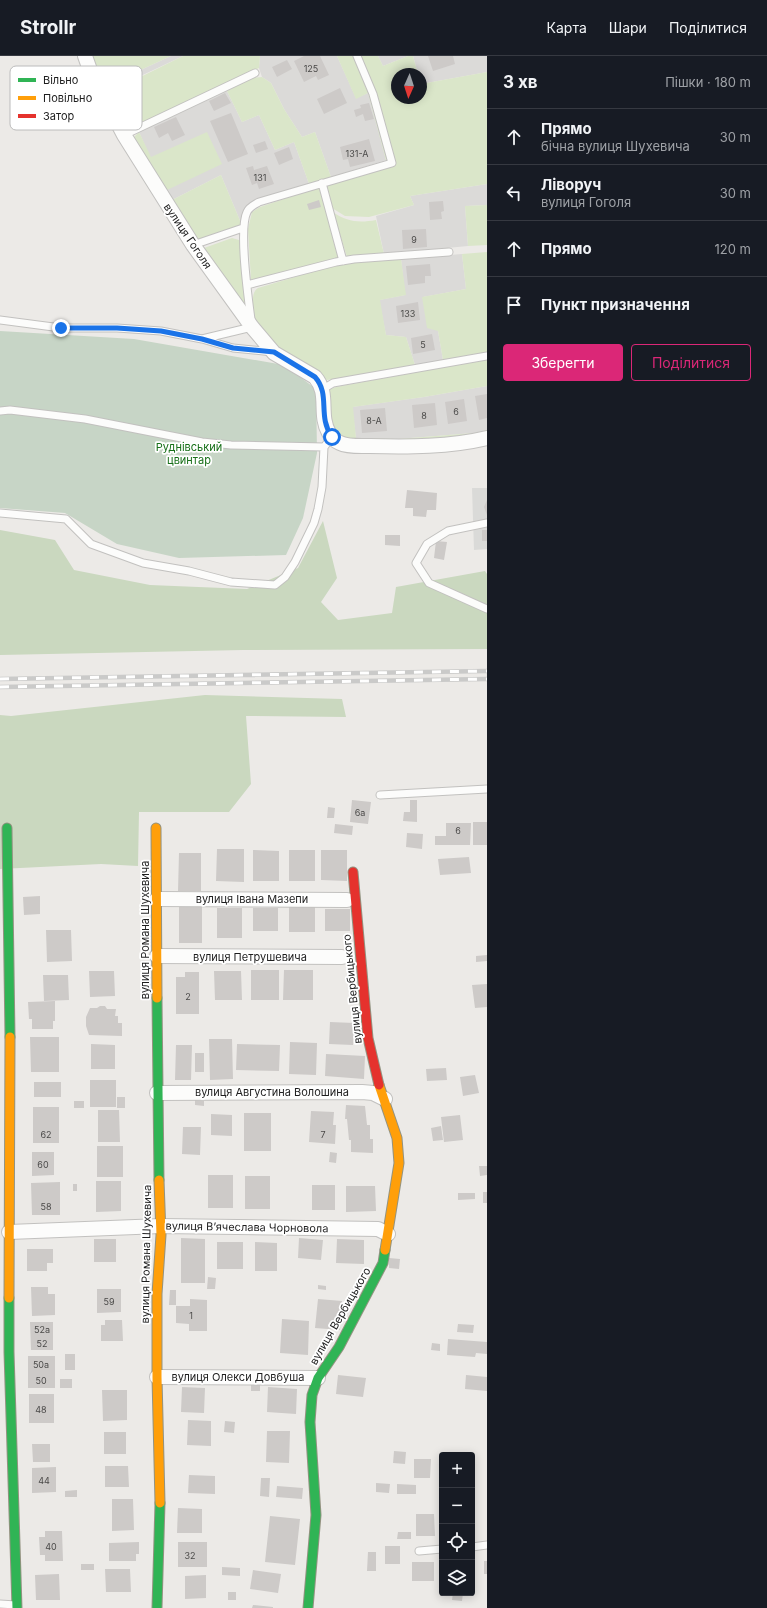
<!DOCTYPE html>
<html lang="uk">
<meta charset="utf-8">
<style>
body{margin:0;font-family:Inter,sans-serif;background:#242831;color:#f1f3f6}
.controls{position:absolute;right:12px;bottom:12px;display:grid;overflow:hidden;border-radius:4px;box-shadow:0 2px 10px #0003}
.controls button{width:36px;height:36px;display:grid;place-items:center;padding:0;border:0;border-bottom:1px solid #363941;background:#171b24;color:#f1f3f6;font:20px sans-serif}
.compass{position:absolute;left:391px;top:12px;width:36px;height:36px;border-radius:50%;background:#171b24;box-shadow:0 2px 10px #0003;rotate:183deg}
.stop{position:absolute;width:12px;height:12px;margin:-9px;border:3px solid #1a73e8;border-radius:50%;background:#fff}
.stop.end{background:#1a73e8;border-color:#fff;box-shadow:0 1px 4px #0008}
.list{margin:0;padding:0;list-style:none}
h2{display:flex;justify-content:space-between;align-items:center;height:52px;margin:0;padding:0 16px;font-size:17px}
h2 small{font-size:13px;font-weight:400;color:#9ea1a6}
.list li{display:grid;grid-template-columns:26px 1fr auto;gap:12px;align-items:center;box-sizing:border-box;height:56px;padding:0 16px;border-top:1px solid #363941}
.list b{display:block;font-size:15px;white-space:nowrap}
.list p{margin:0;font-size:13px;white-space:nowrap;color:#9ea1a6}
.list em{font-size:13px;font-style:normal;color:#9ea1a6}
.actions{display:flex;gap:8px;padding:12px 16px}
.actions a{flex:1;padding:9px 0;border:1px solid #db2777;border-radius:4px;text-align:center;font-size:14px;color:#db2777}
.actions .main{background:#db2777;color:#fff}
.icon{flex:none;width:22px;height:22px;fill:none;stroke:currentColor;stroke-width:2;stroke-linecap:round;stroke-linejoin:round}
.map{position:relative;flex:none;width:487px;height:1552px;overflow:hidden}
header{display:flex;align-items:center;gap:24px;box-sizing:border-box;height:56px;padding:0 20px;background:#171b24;border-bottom:1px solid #363941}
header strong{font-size:19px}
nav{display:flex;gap:22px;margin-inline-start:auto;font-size:14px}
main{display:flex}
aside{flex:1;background:#171b24}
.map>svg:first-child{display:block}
.residential{fill:#dbdad8}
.religious{fill:#dadad8}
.grass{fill:#dae6c9}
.forest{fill:#cad8bf}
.cemetery{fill:#c7d5c6}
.building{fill:#cdcac8}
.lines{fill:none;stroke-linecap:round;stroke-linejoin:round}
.lane-casing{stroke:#c2c1bf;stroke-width:9}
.street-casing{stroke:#c2c1bf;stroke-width:16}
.fast-casing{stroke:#939381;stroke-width:11}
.slow-casing{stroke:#939381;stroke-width:11}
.jam-casing{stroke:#939381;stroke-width:11}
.lane{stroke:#fcfcfb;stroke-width:7}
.street{stroke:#fcfcfb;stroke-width:14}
.fast{stroke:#30b455;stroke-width:9}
.slow{stroke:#ff9f0a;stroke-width:9}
.jam{stroke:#e5322d;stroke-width:9}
.rail-casing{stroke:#cacac9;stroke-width:4.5}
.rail{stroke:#fff;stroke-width:3;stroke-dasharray:9;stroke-linecap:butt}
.route{stroke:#1a73e8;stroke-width:5}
.labels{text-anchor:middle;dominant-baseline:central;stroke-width:3.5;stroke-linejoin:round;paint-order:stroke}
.number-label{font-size:9px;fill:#4a4948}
.street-label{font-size:11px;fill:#1e1e1e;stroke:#fff}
.park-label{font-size:11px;fill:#187019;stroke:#fff}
.key{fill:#fff;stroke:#bcbcbc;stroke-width:1}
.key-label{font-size:11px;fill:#1e1e1e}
</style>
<header>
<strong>Strollr</strong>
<nav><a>Карта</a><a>Шари</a><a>Поділитися</a></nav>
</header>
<main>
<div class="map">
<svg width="487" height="1552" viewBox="0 0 487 1552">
<rect width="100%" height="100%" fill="#eceae7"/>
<path class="residential" d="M171,0H183L113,33L110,28Z
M260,0H337L356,42L368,37L386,104L331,121L315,76L302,81L284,53L271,27L262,21L259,12Z
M378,0H408L383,10Z
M413,0H487V16L421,28V18H418Z
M227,35L242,66L259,59L275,94L294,86L309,128L252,146L243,156L241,167L221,119L172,144L165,135L139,76Z
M487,128V149L465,150L468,190L384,198L376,160L414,149L410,140Z
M462,198L466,233L423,241L438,275L443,304L415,309L406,281L386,279L379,244L405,239L401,203Z
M487,330V374L474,377L398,383L356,382L352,351L424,341Z"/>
<path class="religious" d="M472,432H487V493L474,494Z"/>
<path class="grass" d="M91,0H171L110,28H103Z
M183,0H260L259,12L138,69H125L109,38L110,36Z
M337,0H378L383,10L408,0H413L418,18H397V42H421V28L487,16V128L410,140L414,149L369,161L345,160L332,152L326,130L388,112L368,37L356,43Z
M262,21L271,27L284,53L302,81L315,76L331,121L309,128L294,86L275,94L259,59L242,66L227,35L252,22Z
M139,76L151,101L207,76L222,108L165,135L135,86L134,81Z
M221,119L241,167L240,169L198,185L172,144Z
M320,131L339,203L251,224L248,173L252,156L260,151Z
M487,149V189L468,190L465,150Z
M333,156C347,166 359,167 376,164L384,198L347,201Z
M232,182L239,184L241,188L248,255L204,192Z
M487,196V297L443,304L438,275L427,272L422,241L466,233L462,198Z
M401,203L406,239L380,244L386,279L406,281L415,309L327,324C299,310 252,285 253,249C253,242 252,236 258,232L335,209L354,205Z
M487,303V330L424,341L353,351L356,382L398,383L474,377L487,374V379C458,382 351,398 333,373C325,361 327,348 328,334L336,331Z"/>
<path class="forest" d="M323,465L337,522L321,546L338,564L392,557L396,531L485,515L487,518V593L243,594L0,599V474L55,484L74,514L150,529L247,533L298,512Z
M205,639L342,643L346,661L246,660L251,728L229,756H139L138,810L101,808L0,813V659L11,660Z"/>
<path class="cemetery" d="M0,275L134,283L284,309L316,333L317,397L303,462L286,499L179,502L117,488L65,457L0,452Z"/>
<path class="building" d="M304,0H320L329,19L318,24L316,20L304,26L294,5Z
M428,0H453L455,8L433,15Z
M287,4L292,13L277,21L272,11Z
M340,32L347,47L324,58L317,43Z
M225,37L231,47L214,55L209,45Z
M369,47L374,63L365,65L363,58L356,61L354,54L361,52L360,49Z
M231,57L248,98L228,106L210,65Z
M176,61L185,79L172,85L168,77L159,82L154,71Z
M369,83L375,105L350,111L348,103L343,104L340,91Z
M265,85L268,93L256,97L253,89Z
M289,91L293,103L279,109L274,97Z
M253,110L254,114L267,110L274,128L259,133L257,127L252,129L246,112Z
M319,144L321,151L309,154L307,148Z
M443,145L444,155L441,156L442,163L430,164L429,146Z
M426,173L427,191L403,193L402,174Z
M430,208L431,220H425V227L408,229L406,210Z
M418,246L420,264L398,267L396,250Z
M432,278L435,294L413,298L411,282Z
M487,338V362L479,364L475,340Z
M464,343L467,365L448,368L445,346Z
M435,347L437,369L414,372L412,349Z
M385,352L387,375L362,377L360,354Z
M407,434L437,437L436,454H427L426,461L413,460V452H405Z
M487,444V459L484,451Z
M482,474H487V485H482Z
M385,479H400V490L385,489Z
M436,485L447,486L444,504L434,502Z
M352,744L371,746L368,768L350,766Z
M410,744H417V766L403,765L404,756H410Z
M328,751L335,752L334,762H327Z
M473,766H487V789H473Z
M446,767H471L470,789H435V780H446Z
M335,768L353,770L352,779L334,777Z
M407,777L423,778L422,793L406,791Z
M217,793H244V826L216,825Z
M253,794L279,795V825H253Z
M289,794H315V825H289Z
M321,794H347V825L321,824Z
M179,797H201V835H178Z
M469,801L471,817L440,819L438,803Z
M40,840V858L24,859L23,841Z
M179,849L202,850V887H179Z
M289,851H315V876H289Z
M217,852H242V882H217Z
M253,852H278V875H253Z
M325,853H350V875H325Z
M46,874H71L72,905L47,906Z
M487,899V905L476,906V900Z
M251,914H279V944H251Z
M284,914H313V944H283Z
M89,915H114L115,940L90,941Z
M214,915H241L242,944H215Z
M185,916H199V958H176V921H185Z
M43,919H68L69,944L44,945Z
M487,928V951L475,952L472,929Z
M55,945V965H53V973H32V963H29L28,946Z
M100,950H105L107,953H116L115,960H118V967H122V980L89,979L86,970V961L90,952H97Z
M330,966L354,967L353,989L329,988Z
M30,981H59V1016H31Z
M209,983H232L233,1023L210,1024Z
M290,986L317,987L316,1019L289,1018Z
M91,988L115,989V1013H91Z
M237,988L280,989L279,1015L236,1014Z
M176,989H192L191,1024H175Z
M195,997H204V1016H195Z
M326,998L365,1000L364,1023L325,1020Z
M446,1012L447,1024L427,1025L426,1013Z
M475,1019L479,1037L463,1040L460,1021Z
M90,1024H116V1051H90Z
M34,1026H61V1041H34Z
M117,1041H125V1052H117Z
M195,1044L204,1045V1050L195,1049Z
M74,1045H84V1052H74Z
M346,1049L365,1050L367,1069H370V1083H373V1097L351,1096V1084H349L347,1063H345Z
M33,1051H59V1087H33Z
M98,1054H119L120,1086H98Z
M311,1055L334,1056L333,1069H336L335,1088L309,1086Z
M244,1057H271V1095H244Z
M211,1058L232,1059V1080L211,1079Z
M460,1059L463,1084L444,1086L441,1061Z
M441,1070L443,1084L433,1085L431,1072Z
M183,1071H201L200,1099L182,1098Z
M97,1090H123V1121H97Z
M32,1096H54V1119L32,1120Z
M330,1096L337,1097L336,1107L329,1106Z
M479,1110H487V1119L480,1120Z
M208,1119H233V1152H208Z
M245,1120H270V1153H245Z
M96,1125H121V1155L96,1156Z
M60,1126V1159H32L31,1127Z
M73,1128H77V1135H73Z
M312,1129H335V1154H312Z
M346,1130H375L376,1155L346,1156Z
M483,1136H487V1147H483Z
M458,1137H475V1143L458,1144Z
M181,1182L205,1183V1227H181Z
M299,1182L323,1184L321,1204L298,1202Z
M94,1183H116V1206H94Z
M337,1183L364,1184V1208L336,1207Z
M217,1186H243V1213H217Z
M255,1186L277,1187V1215H255Z
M27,1193H53V1207H47V1215H27Z
M389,1202L400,1203L399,1213L389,1212Z
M208,1221L216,1222L215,1233H207Z
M318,1229L326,1230V1234L318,1233Z
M31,1231H48V1238H55V1259L32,1260Z
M97,1233H121V1256L97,1257Z
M170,1234H176V1249H169Z
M190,1243L207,1244V1275H189V1268L176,1267V1250H190Z
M318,1243L342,1245L340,1274L315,1272Z
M282,1263L309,1265L308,1299L280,1297Z
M105,1264H122L123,1285H101V1269H105Z
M30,1266H53V1294H31Z
M458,1268L474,1269L473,1277L457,1276Z
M448,1283L487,1286V1298L476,1297L475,1301L447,1299Z
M432,1287L440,1288V1295L431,1294Z
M65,1298H75V1314H65Z
M28,1300H55V1332H28Z
M338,1319L366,1322L363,1341L336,1338Z
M466,1319L487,1321V1335L465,1333Z
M60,1323H72V1332H60Z
M251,1328H260V1335H251Z
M182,1331L205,1332L204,1357L181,1356Z
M268,1331L297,1333L296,1358L267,1356Z
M102,1334H127V1364L103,1365Z
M29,1338H54V1367H29Z
M188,1364L211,1365V1390L187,1389Z
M225,1365L235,1366L234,1377L224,1376Z
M267,1375H290L289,1407L266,1406Z
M104,1376H126V1398H104Z
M32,1388H50V1406H33Z
M394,1395L406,1396L405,1408L393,1407Z
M414,1403H431L430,1422H414Z
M105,1410H128L129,1431H105Z
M56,1411V1436L32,1437V1412Z
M189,1419L215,1420V1438L188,1437Z
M261,1422H270L269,1441L260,1440Z
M376,1427L390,1428L389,1437L376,1436Z
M397,1428L416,1429V1438H397Z
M277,1430L303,1432L302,1443L276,1441Z
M77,1434V1441H65V1435Z
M112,1443H133L134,1474L112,1475Z
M178,1452L202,1453V1477H177Z
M416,1458H434L435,1480H416Z
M270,1460L300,1463L295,1509L265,1506Z
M45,1475H62L63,1505H45V1499H40L39,1481H45Z
M398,1476H411V1483H397Z
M139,1486V1498H136V1505H109V1487Z
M178,1486H207V1511H178Z
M385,1490H400V1508H385Z
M368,1496H376V1515H367Z
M484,1505H487V1518H484Z
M412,1506H434V1525H412Z
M81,1508H94V1514H81Z
M222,1511L240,1512V1520L222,1519Z
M105,1513H130L131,1536H106Z
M253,1514L281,1518L278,1537L250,1533Z
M59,1518L60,1544H36L35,1519Z
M206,1519V1542L185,1543V1520Z
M228,1536H236V1544H228Z
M453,1537H463L462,1545L452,1544Z
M253,1549L273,1551V1552H252Z"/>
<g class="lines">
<defs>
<path id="lane" d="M124,79L255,17
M322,127L343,205
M193,189L243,172
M247,229L336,206L354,203L449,196
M0,264L61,272H117L161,275L202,283L233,292L273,296
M202,283L252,271C249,248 238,174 247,156C249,151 254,149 259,146L392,107L373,38L357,0
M323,333L333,327L487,300
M0,355L10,354L85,363L202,386L231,389L324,391
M0,457L66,463L91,488L143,507L189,515L231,526L275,529L285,521L295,506L314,467L318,453L322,431L324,391L332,381
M487,467L448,475L427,488L416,507L429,527L487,553
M380,739L487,733
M472,1491L487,1489
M419,1495L442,1493
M0,1548L16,1549"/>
<path id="street" d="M85,0L90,14L124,79L193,189L252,271L274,297L315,321C330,338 318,358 329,377C331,381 335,385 340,387C348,391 361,390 370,390C408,391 450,391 487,382
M157,843L347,844
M157,900L342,901
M157,1037L362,1036L373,1037L385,1043
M9,1176L161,1170L378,1173L388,1178
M157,1321L318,1322"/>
<path id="fast" d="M7,772L10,981
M157,942L159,1124
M9,1242V1296L17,1552
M157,1552L160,1447
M308,1552L316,1459L310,1366L312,1339L318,1322L339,1291L383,1207L385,1194"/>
<path id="slow" d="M156,772L157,942
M379,1029L397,1082L399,1107L385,1194
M159,1124L161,1179L157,1238V1321L160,1447
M9,1242L10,981"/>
<path id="jam" d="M353,816L368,982L379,1029"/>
</defs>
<use href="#lane" class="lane-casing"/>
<use href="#street" class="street-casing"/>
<use href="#fast" class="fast-casing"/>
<use href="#slow" class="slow-casing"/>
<use href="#jam" class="jam-casing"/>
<use href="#lane" class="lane"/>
<use href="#street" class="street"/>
<use href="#fast" class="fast"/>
<use href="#slow" class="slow"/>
<use href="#jam" class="jam"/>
<defs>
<path id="rail" d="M0,623L487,615
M0,631L487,623"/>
</defs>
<use href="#rail" class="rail-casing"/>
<use href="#rail" class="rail"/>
</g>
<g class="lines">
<path class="route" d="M61,272H117L161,275L202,283L233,292L274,296L315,321C331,339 317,360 332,381"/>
</g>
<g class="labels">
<g class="number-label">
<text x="311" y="12">125</text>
<text x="357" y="97">131-А</text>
<text x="260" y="121">131</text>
<text x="414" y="183">9</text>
<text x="408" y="257">133</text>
<text x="423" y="288">5</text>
<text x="456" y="355">6</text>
<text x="424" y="359">8</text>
<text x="374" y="364">8-А</text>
<text x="360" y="756">6а</text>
<text x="458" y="774">6</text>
<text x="188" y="940">2</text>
<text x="46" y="1078">62</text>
<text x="323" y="1078">7</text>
<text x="43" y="1108">60</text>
<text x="46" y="1150">58</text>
<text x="109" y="1245">59</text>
<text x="191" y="1259">1</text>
<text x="42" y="1273">52а</text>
<text x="42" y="1287">52</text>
<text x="41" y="1308">50а</text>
<text x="41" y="1324">50</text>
<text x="41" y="1353">48</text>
<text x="44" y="1424">44</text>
<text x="51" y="1490">40</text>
<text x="190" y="1499">32</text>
</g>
<g class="street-label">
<text transform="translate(188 180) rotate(56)">вулиця Гоголя</text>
<text x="252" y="843">вулиця Івана Мазепи</text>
<text transform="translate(145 874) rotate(-90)">вулиця Романа Шухевича</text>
<text x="250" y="901">вулиця Петрушевича</text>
<text transform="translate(352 933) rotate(-96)">вулиця Вербицького</text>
<text x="272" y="1036">вулиця Августина Волошина</text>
<text transform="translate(247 1171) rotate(1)">вулиця Вʼячеслава Чорновола</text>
<text transform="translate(146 1198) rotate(-89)">вулиця Романа Шухевича</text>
<text transform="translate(340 1260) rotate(-60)">вулиця Вербицького</text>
<text x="238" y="1321">вулиця Олекси Довбуша</text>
</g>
<g class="park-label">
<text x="189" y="391">Руднівський<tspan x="189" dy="13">цвинтар</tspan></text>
</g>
</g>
<rect x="10" y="10" width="132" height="64" rx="6" class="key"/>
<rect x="18" y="22" width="18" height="4" fill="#30b455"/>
<rect x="18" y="40" width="18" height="4" fill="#ff9f0a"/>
<rect x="18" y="58" width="18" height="4" fill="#e5322d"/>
<g class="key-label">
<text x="43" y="28">Вільно</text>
<text x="43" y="46">Повільно</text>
<text x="43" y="64">Затор</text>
</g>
</svg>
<div class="controls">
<button>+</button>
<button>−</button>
<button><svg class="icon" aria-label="locate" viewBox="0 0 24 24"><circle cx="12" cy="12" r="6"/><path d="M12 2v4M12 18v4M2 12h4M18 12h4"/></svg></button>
<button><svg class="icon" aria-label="layers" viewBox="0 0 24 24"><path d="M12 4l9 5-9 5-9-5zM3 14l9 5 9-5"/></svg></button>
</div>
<svg class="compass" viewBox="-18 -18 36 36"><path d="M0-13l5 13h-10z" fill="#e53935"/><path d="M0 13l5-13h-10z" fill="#9ea1a6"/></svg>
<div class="stop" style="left:332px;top:381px"></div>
<div class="stop end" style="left:61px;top:272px"></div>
</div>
<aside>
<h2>3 хв<small>Пішки · 180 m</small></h2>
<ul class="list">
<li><svg class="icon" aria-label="ahead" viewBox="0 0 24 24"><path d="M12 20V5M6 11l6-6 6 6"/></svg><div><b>Прямо</b><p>бічна вулиця Шухевича</p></div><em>30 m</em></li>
<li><svg class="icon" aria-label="left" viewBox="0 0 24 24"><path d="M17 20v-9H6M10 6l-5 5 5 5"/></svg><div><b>Ліворуч</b><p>вулиця Гоголя</p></div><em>30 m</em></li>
<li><svg class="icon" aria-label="ahead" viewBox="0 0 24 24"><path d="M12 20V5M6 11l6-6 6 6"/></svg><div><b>Прямо</b></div><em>120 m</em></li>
<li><svg class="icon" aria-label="arrive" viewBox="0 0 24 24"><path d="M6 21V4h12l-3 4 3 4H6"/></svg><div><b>Пункт призначення</b></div></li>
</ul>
<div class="actions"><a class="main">Зберегти</a><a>Поділитися</a></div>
</aside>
</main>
